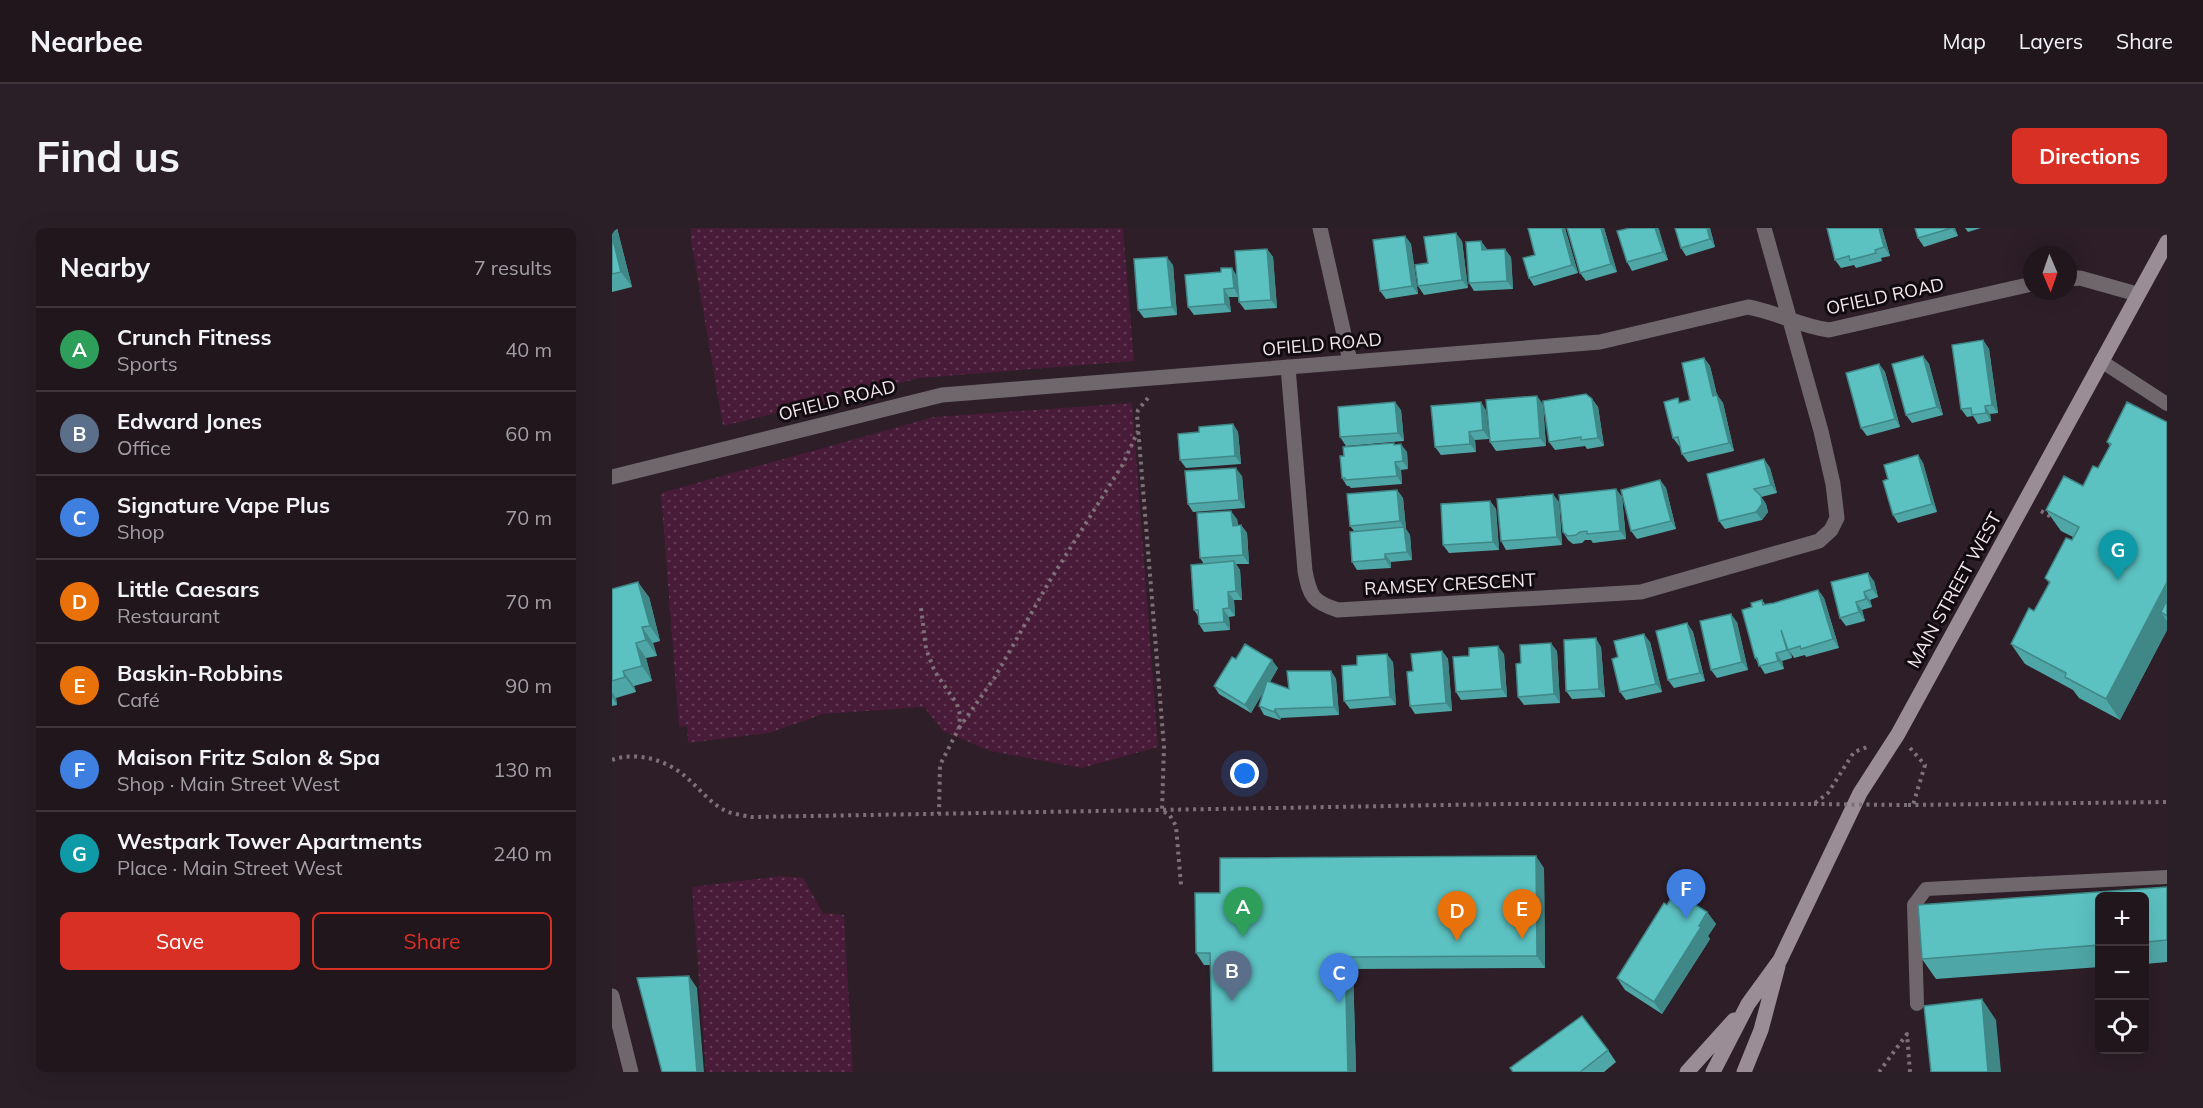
<!DOCTYPE html>
<meta charset="utf-8">
<style>
body{margin:0;font-family:Mulish,sans-serif;background:#2a1f26;color:#f1f3f6}
.controls{position:absolute;right:18px;bottom:18px;display:grid;overflow:hidden;border-radius:9px;box-shadow:0 6px 24px #0002}
.controls button{width:54px;height:54px;display:grid;place-items:center;padding:0;border:0;border-bottom:2px solid #3f353b;background:#22161d;color:#f1f3f6;font:30px sans-serif}
.compass{position:absolute;left:1411px;top:18px;width:54px;height:54px;border-radius:50%;background:#22161d;box-shadow:0 6px 24px #0002;rotate:178deg}
.you{position:absolute;left:633px;top:546px;width:21px;height:21px;margin:-15px;border:4px solid #fff;border-radius:50%;background:#1a73e8;box-shadow:0 0 0 9px #1a73e833}
.badge{display:grid;place-items:center;width:39px;height:39px;border-radius:50%;background:#d93025;color:#fff;font-size:20px;font-weight:700}
.pin{position:absolute;translate:-50% -50px;filter:drop-shadow(0 2px 3px #0008)}
.pin::after{content:'';position:absolute;top:32px;width:21px;height:18px;background:inherit;clip-path:polygon(0 0,100% 0,50% 100%)}
.list{margin:0;padding:0;list-style:none}
h2{display:flex;justify-content:space-between;align-items:center;height:78px;margin:0;padding:0 24px;font-size:26px}
h2 small{font-size:20px;font-weight:400;color:#a29fa4}
.list li{display:grid;grid-template-columns:39px 1fr auto;gap:18px;align-items:center;box-sizing:border-box;height:84px;padding:0 24px;border-top:2px solid #3f353b}
.list b{display:block;font-size:22px;white-space:nowrap}
.list p{margin:0;font-size:20px;white-space:nowrap;color:#a29fa4}
.list em{font-size:20px;font-style:normal;color:#a29fa4}
.actions{display:flex;gap:12px;padding:18px 24px}
.actions a{flex:1;padding:14px 0;border:2px solid #d93025;border-radius:9px;text-align:center;font-size:21px;color:#d93025}
.actions .main{background:#d93025;color:#fff}
.icon{flex:none;width:33px;height:33px;fill:none;stroke:currentColor;stroke-width:2;stroke-linecap:round;stroke-linejoin:round}
.map{position:relative;flex:none;width:1555px;height:844px;overflow:hidden;border-radius:9px}
header{display:flex;align-items:center;gap:36px;box-sizing:border-box;height:84px;padding:0 30px;background:#22161d;border-bottom:2px solid #3f353b}
header strong{font-size:28px}
nav{display:flex;gap:33px;margin-inline-start:auto;font-size:21px}
.intro{display:flex;align-items:center;justify-content:space-between;box-sizing:border-box;height:144px;padding:0 36px}
h1{margin:0;font-size:42px}
.button{padding:15px 27px;border-radius:9px;background:#d93025;color:#fff;font-size:21px;font-weight:700}
main{display:flex;gap:36px;padding:0 36px}
aside{flex:1;background:#22161d;border-radius:9px;box-shadow:0 6px 24px #0002}
.map>svg:first-child{display:block}
.grass{fill:url(#grass-dots)}
.lines{fill:none;stroke-linecap:round;stroke-linejoin:round}
.path{stroke:#7e7078;stroke-width:4;stroke-dasharray:3 4.5;stroke-linecap:butt}
.service{stroke:#6f676c;stroke-width:14}
.minor{stroke:#6f676c;stroke-width:15}
.secondary{stroke:#9a8d95;stroke-width:15}
.path-bridge{stroke:#7e7078;stroke-width:4;stroke-dasharray:3 4.5;stroke-linecap:butt}
.wall{fill:#4fa6a6}
.shaded-wall{fill:#408787}
.building{fill:#5cc1c1;stroke:#408787;stroke-width:1.5}
.labels{text-anchor:middle;dominant-baseline:central;stroke-width:6;stroke-linejoin:round;paint-order:stroke}
.street-label{font-size:18px;fill:#f3e8ee;stroke:#110b0f}
</style>
<header>
<strong>Nearbee</strong>
<nav><a>Map</a><a>Layers</a><a>Share</a></nav>
</header>
<div class="intro"><h1>Find us</h1><a class="button">Directions</a></div>
<main>
<aside>
<h2>Nearby<small>7 results</small></h2>
<ul class="list">
<li><span class="badge" style="background:#2e9e5b">A</span><div><b>Crunch Fitness</b><p>Sports</p></div><em>40 m</em></li>
<li><span class="badge" style="background:#5c6f8a">B</span><div><b>Edward Jones</b><p>Office</p></div><em>60 m</em></li>
<li><span class="badge" style="background:#3f7fe0">C</span><div><b>Signature Vape Plus</b><p>Shop</p></div><em>70 m</em></li>
<li><span class="badge" style="background:#e8710a">D</span><div><b>Little Caesars</b><p>Restaurant</p></div><em>70 m</em></li>
<li><span class="badge" style="background:#e8710a">E</span><div><b>Baskin-Robbins</b><p>Café</p></div><em>90 m</em></li>
<li><span class="badge" style="background:#3f7fe0">F</span><div><b>Maison Fritz Salon &amp; Spa</b><p>Shop · Main Street West</p></div><em>130 m</em></li>
<li><span class="badge" style="background:#0f9aa8">G</span><div><b>Westpark Tower Apartments</b><p>Place · Main Street West</p></div><em>240 m</em></li>
</ul>
<div class="actions"><a class="main">Save</a><a>Share</a></div>
</aside>
<div class="map">
<svg width="1555" height="844" viewBox="0 0 1555 844">
<defs>
<pattern id="grass-dots" width="8" height="8" patternUnits="userSpaceOnUse" patternTransform="scale(1.5)"><rect width="8" height="8" fill="#481b39"/><path d="M2 2h.1M6 6h.1" fill="none" stroke="#633c56" stroke-width="1.8" stroke-linecap="round"/></pattern>
</defs>
<rect width="100%" height="100%" fill="#2d1e27"/>
<path class="grass" d="M79,0H511L522,133L308,150L111,198L79,12Z
M520,175L546,519L470,540L378,523L331,503L312,479L211,486L157,505L76,515L75,498L67,499L49,265L322,189Z
M169,648L191,650L211,685L232,687L241,844H94L80,659Z"/>
<g class="lines">
<path class="path" d="M536,170L526,182L525,187L552,519L550,583L557,586L564,598L569,657
M1429,283L1443,291
M309,380L314,421L323,444L345,476L348,487L347,500L328,537L327,586
M347,500L383,449L437,354L511,236L526,203
M1298,520L1313,537L1301,577
M0,532C24,523 55,532 74,549C86,559 97,574 112,582C119,586 131,587 139,589L892,576H1202L1216,565L1242,524L1255,519
M1296,577L1555,574
M1267,844L1295,806L1298,844"/>
<path class="service" d="M1489,133L1555,176
M1305,776L1302,677L1314,661L1555,649"/>
<path class="minor" d="M708,0L738,133
M1456,51L1468,50L1525,66
M676,139L693,343C698,369 701,374 726,382L1029,364L1207,313L1219,302L1225,290L1221,256L1209,203L1152,0
M0,249L330,167L988,114L1136,79C1165,84 1187,98 1217,102L1420,56
M0,768L19,844"/>
<path class="secondary" d="M1075,844L1122,792
M1101,844L1136,776L1168,732L1248,565L1286,506L1555,14
M1132,844L1149,802L1166,738"/>
<path class="path-bridge" d="M1202,576L1296,577"/>
</g>
<path class="wall" d="M0,0H5L20,59L0,64Z
M916,0H953L966,45L922,58L917,50L923,27Z
M955,0H992L1005,44L974,53L968,45Z
M1018,0H1046L1056,32L1020,43L1015,34Z
M1098,0L1103,19L1074,28L1069,20Z
M1215,0H1270L1278,28L1269,30L1270,33L1244,40L1242,37L1229,40L1223,32Z
M1303,0H1343L1346,8L1312,19L1306,10Z
M1353,0H1369L1356,4Z
M793,8L799,16L806,66L774,71L768,63Z
M850,13L856,60L812,67L806,58L816,35Z
M869,13L875,22L899,29L901,61L862,63L857,55Z
M655,21L661,29L665,80L633,82L627,74V69H617L619,84L582,87L576,79L625,48Z
M561,37L565,87L532,90L526,82Z
M1371,112L1377,121L1386,185L1378,186L1379,193L1366,196L1361,188L1355,189L1349,181Z
M1311,128L1317,136L1331,187L1300,195L1294,187Z
M1092,130L1098,138L1105,167L1111,175L1122,223L1076,234L1070,226L1068,218H1067L1061,210L1069,175L1078,172Z
M1267,136L1273,144L1288,199L1255,208L1249,200Z
M980,171L986,179L992,218L975,221L973,218L943,222L937,214Z
M931,176L934,218L884,223L878,214Z
M789,182L792,213L734,218L728,209Z
M874,182L877,211L863,212L864,224L829,227L823,219Z
M1555,194V402L1508,492L1467,470L1461,462L1413,436L1399,416L1422,383L1437,355L1433,350L1461,309L1449,303L1434,282L1471,258L1486,240L1498,218L1495,214Z
M621,196L626,204L629,236L574,240L568,232L587,204Z
M783,217L795,224L796,241L789,242L790,256L739,260L737,258H735L730,250L732,228Z
M1306,227L1311,235L1325,284L1286,295L1281,287L1276,251Z
M1152,231L1158,240L1165,265L1149,269L1154,276L1156,284L1150,292L1113,301L1107,293Z
M630,248L633,280L581,284L576,276Z
M1048,252L1054,260L1064,301L1025,311L1019,303Z
M1004,261L1010,269L1014,311L981,315L979,312H973L970,315L961,316L956,312L951,304Z
M785,262L791,270L794,301L798,307L800,332L779,334V340L745,342L740,334L742,303L738,298Z
M878,273L884,281L887,322L837,325L831,317Z
M947,274L950,317L894,322L889,313Z
M625,291L626,297H629L635,305L637,336H624L628,342L630,372H622L623,388L617,389L618,402L592,404L587,396L586,388L582,382L592,336L588,330Z
M1262,353L1266,369L1258,372L1260,379L1250,382L1253,393L1234,398L1228,390Z
M0,361L37,369L48,413L41,415L45,428L34,430L40,453L22,458L24,464L4,470L5,477L0,478Z
M1206,362L1212,370L1227,420L1194,429L1193,427L1182,430L1179,425L1180,430L1170,433L1172,441L1153,446L1143,430L1140,379L1150,372L1153,376L1162,375Z
M1125,394L1136,442L1105,450L1099,442Z
M1075,395L1081,404L1093,453L1062,460L1056,452Z
M1038,414L1050,464L1014,472L1008,464L1006,429Z
M989,419L993,469L960,471L954,463Z
M830,423L836,431L840,483L803,486L798,478L801,443Z
M945,423L948,475L912,477L906,469L909,435Z
M892,426L895,469L849,472L844,464Z
M781,434L784,477L738,481L732,473Z
M666,440L658,454L677,461L719,443L724,451L727,487L669,490L668,492L652,487L647,478L651,464L639,485L607,466L602,458Z
M932,640L933,740L741,741L744,844H601L599,737H592L584,725L608,665Z
M1555,659V734L1533,736V669H1488V739L1324,751L1310,731L1306,677Z
M1055,677L1095,684L1104,696L1096,708L1098,711L1050,786L1013,762L1005,750Z
M996,822L1004,834L992,844H901Z"/>
<path class="shaded-wall" d="M0,0H5L20,59L9,44L0,8Z
M950,0H953L966,45L960,37Z
M989,0H992L1005,44L999,36Z
M1043,0H1046L1047,1L1056,32L1051,24Z
M1095,0H1098L1103,19L1098,11Z
M1267,0H1270L1278,28L1272,19Z
M1340,0H1343L1346,8Z
M844,5L850,13L856,60L850,52Z
M793,8L799,16L806,66L800,58Z
M869,13L875,21L876,31L870,22Z
M655,21L661,29L665,80L659,72Z
M893,21L899,29L901,61L895,53Z
M555,29L561,37L565,87L560,79Z
M620,40L625,48L627,69L622,60Z
M612,61L617,69L619,84L613,76Z
M1371,112L1377,121L1386,185L1380,177Z
M1311,128L1317,136L1331,187L1325,179Z
M1092,130L1098,138L1107,176L1101,168Z
M1267,136L1273,144L1288,199L1283,191Z
M1105,167L1111,175L1122,223L1117,215Z
M925,168L931,176L934,218L928,210Z
M980,171L986,179L992,218L986,210Z
M783,174L789,182L792,213L786,205Z
M869,174L874,182L877,211L871,202Z
M1373,178L1378,186L1379,193L1374,185Z
M621,196L626,204L629,236L623,228Z
M857,204L863,212L864,224L858,216Z
M789,216L795,224L796,241L791,233Z
M1306,227L1311,235L1325,284L1320,276Z
M1152,231L1158,240L1165,265L1159,257Z
M783,234L789,242L790,256L785,248Z
M624,240L630,248L633,280L627,272Z
M1048,252L1054,260L1064,301L1059,293Z
M1004,261L1010,269L1014,311L1008,303Z
M785,262L791,270L794,301L798,307L800,332L795,324L792,300L788,293Z
M941,266L947,274L950,317L945,309Z
M1149,268L1154,276L1156,284L1150,292L1144,284Z
M878,273L884,281L887,322L881,314Z
M619,283L625,291L627,306L621,298Z
M629,297L635,305L637,336L631,327Z
M773,326L779,334V340L773,331Z
M622,333L628,342L630,372L624,363Z
M1256,345L1262,353L1266,369L1260,361Z
M26,354L37,369L48,413L38,398Z
M1555,354V388L1549,384L1555,393V402L1508,492L1494,471Z
M1206,362L1212,370L1227,420L1221,411Z
M616,364L622,372L623,388L617,380Z
M1252,364L1258,372L1260,379L1254,371Z
M1244,374L1250,382L1253,393L1247,384Z
M611,381L617,389L618,402L612,394Z
M1119,386L1125,394L1136,442L1130,434Z
M1075,395L1081,404L1093,453L1088,445Z
M30,399L41,415L45,428L34,412Z
M1169,402L1176,422L1179,425L1180,430L1175,422Z
M1032,406L1038,414L1050,464L1044,456Z
M984,410L989,419L993,469L987,461Z
M24,415L34,430L40,453L30,438Z
M939,415L945,423L948,475L942,466Z
M886,418L892,426L895,469L890,461Z
M830,423L836,431L840,483L834,475Z
M1164,425L1170,433L1172,441L1166,433Z
M775,426L781,434L784,477L778,469Z
M660,432L666,440L639,485L633,477Z
M11,443L22,458L24,464L13,449Z
M719,443L724,451L727,487L722,479Z
M0,464L4,470L5,477L0,469Z
M663,481L669,490L668,492L662,484Z
M924,628L932,640L933,740L925,728Z
M1095,684L1104,696L1096,708L1098,711L1050,786L1042,774Z
M733,729L741,741L744,844H736Z
M77,748L85,760L92,844H85Z
M1370,771L1384,792L1389,844H1376Z"/>
<path class="building" d="M916,0H950L960,37L917,50L911,30L923,27Z
M955,0H989L999,36L968,45Z
M1018,0H1043L1051,24L1015,34L1005,3Z
M1063,0H1095L1098,11L1069,20Z
M1215,0H1267L1272,19L1263,22L1264,25L1238,32L1237,28L1223,32Z
M1303,0H1340L1306,10Z
M844,5L850,52L806,58L803,37L816,35L812,9Z
M0,8L9,44L0,46Z
M793,8L800,58L768,63L761,12Z
M869,13L870,22L893,21L895,53L857,55L854,14Z
M655,21L659,72L627,74L623,23Z
M555,29L560,79L526,82L522,31Z
M609,40H620L622,60L612,61L613,76L576,79L573,47L609,44Z
M1371,112L1380,177L1373,178L1374,185L1360,187L1359,180L1349,181L1340,117Z
M1311,128L1325,179L1294,187L1280,136Z
M1092,130L1101,168L1105,167L1117,215L1070,226L1066,209L1061,210L1052,174L1066,170L1067,175L1078,172L1070,135Z
M1267,136L1283,191L1249,200L1234,145Z
M974,166L980,171L986,210L969,212V209L937,214L931,173Z
M925,168L928,210L878,214L874,172Z
M783,174L786,205L728,209L726,179Z
M869,174L871,202L857,204L858,216L823,219L819,178Z
M1515,174L1555,194V354L1494,471L1453,449L1454,445L1399,416L1417,380L1422,383L1438,354L1433,350L1454,310L1460,312L1467,299L1434,282L1452,248L1471,258L1481,238L1486,240L1499,216L1495,214Z
M621,196L623,228L568,232L566,206L587,204V199Z
M782,215V217L789,216L791,233L783,234L785,248L733,252V250H730L728,228H732L731,219Z
M1306,227L1320,276L1281,287L1271,253L1276,251L1272,237Z
M1152,231L1159,257L1142,261L1149,268L1150,276L1144,284L1107,293L1095,246Z
M624,240L627,272L576,276L573,243Z
M1048,252L1059,293L1019,303L1009,262Z
M1004,261L1008,303L975,306V303L968,304L964,307L956,308L951,304L947,267Z
M785,262L788,293L738,298L735,266Z
M941,266L945,309L889,313L885,271Z
M878,273L881,314L831,317L829,276Z
M619,283L621,298L629,297L631,327L588,330L585,285Z
M792,299L795,324L773,326V331L740,334L738,304Z
M622,333L624,363L616,364L617,380L611,381L612,394L587,396L586,382H582L579,337Z
M1256,345L1260,361L1252,364L1254,371L1244,374L1247,384L1228,390L1219,354Z
M26,354L38,398L30,399L34,412L24,415L30,438L11,443L13,449L0,453V361Z
M1206,362L1221,411L1189,421L1188,418L1176,422L1169,402L1175,422L1164,425L1166,433L1147,438L1145,430H1143L1130,382L1140,379L1139,375L1150,372L1151,377L1162,375Z
M1555,372V388L1549,384Z
M1119,386L1130,434L1099,442L1088,393Z
M1075,395L1088,445L1056,452L1044,403Z
M1032,406L1044,456L1008,464L1000,431L1006,429L1002,413Z
M984,410L987,461L954,463L952,412Z
M939,415L942,466L906,469L904,436L909,435L908,417Z
M633,416L660,432L633,477L602,458L620,429L624,431Z
M886,418L890,461L844,464L841,429L857,428V420Z
M830,423L834,475L798,478L795,444L801,443L799,426Z
M775,426L778,469L732,473L730,438L745,437V428Z
M675,443H719L722,479L663,481L662,484L647,478L655,453L677,461Z
M924,628L925,728L733,729L736,844H601L598,725H584L583,665H608V630Z
M1555,659V712L1533,714V669H1488V717L1310,731L1306,677Z
M1063,664L1095,684L1087,698L1089,699L1042,774L1005,750L1052,675L1055,677Z
M77,748L85,844H50L25,750Z
M1370,771L1376,844H1319L1312,778Z
M970,788L996,822L968,844H901L898,840Z"/>
<g class="labels">
<g class="street-label">
<text transform="translate(1273 68) rotate(-12)">OFIELD ROAD</text>
<text transform="translate(710 116) rotate(-5)">OFIELD ROAD</text>
<text transform="translate(225 172) rotate(-14)">OFIELD ROAD</text>
<text transform="translate(838 356) rotate(-3)">RAMSEY CRESCENT</text>
<text transform="translate(1342 362) rotate(-61)">MAIN STREET WEST</text>
</g>
</g>
</svg>
<div class="controls">
<button>+</button>
<button>−</button>
<button><svg class="icon" aria-label="locate" viewBox="0 0 24 24"><circle cx="12" cy="12" r="6"/><path d="M12 2v4M12 18v4M2 12h4M18 12h4"/></svg></button>
</div>
<svg class="compass" viewBox="-18 -18 36 36"><path d="M0-13l5 13h-10z" fill="#e53935"/><path d="M0 13l5-13h-10z" fill="#a29fa4"/></svg>
<div class="you"></div>
<div class="pin badge" style="left:631px;top:709px;background:#2e9e5b">A</div>
<div class="pin badge" style="left:620px;top:773px;background:#5c6f8a">B</div>
<div class="pin badge" style="left:727px;top:775px;background:#3f7fe0">C</div>
<div class="pin badge" style="left:845px;top:713px;background:#e8710a">D</div>
<div class="pin badge" style="left:910px;top:711px;background:#e8710a">E</div>
<div class="pin badge" style="left:1074px;top:691px;background:#3f7fe0">F</div>
<div class="pin badge" style="left:1506px;top:352px;background:#0f9aa8">G</div>
</div>
</main>
